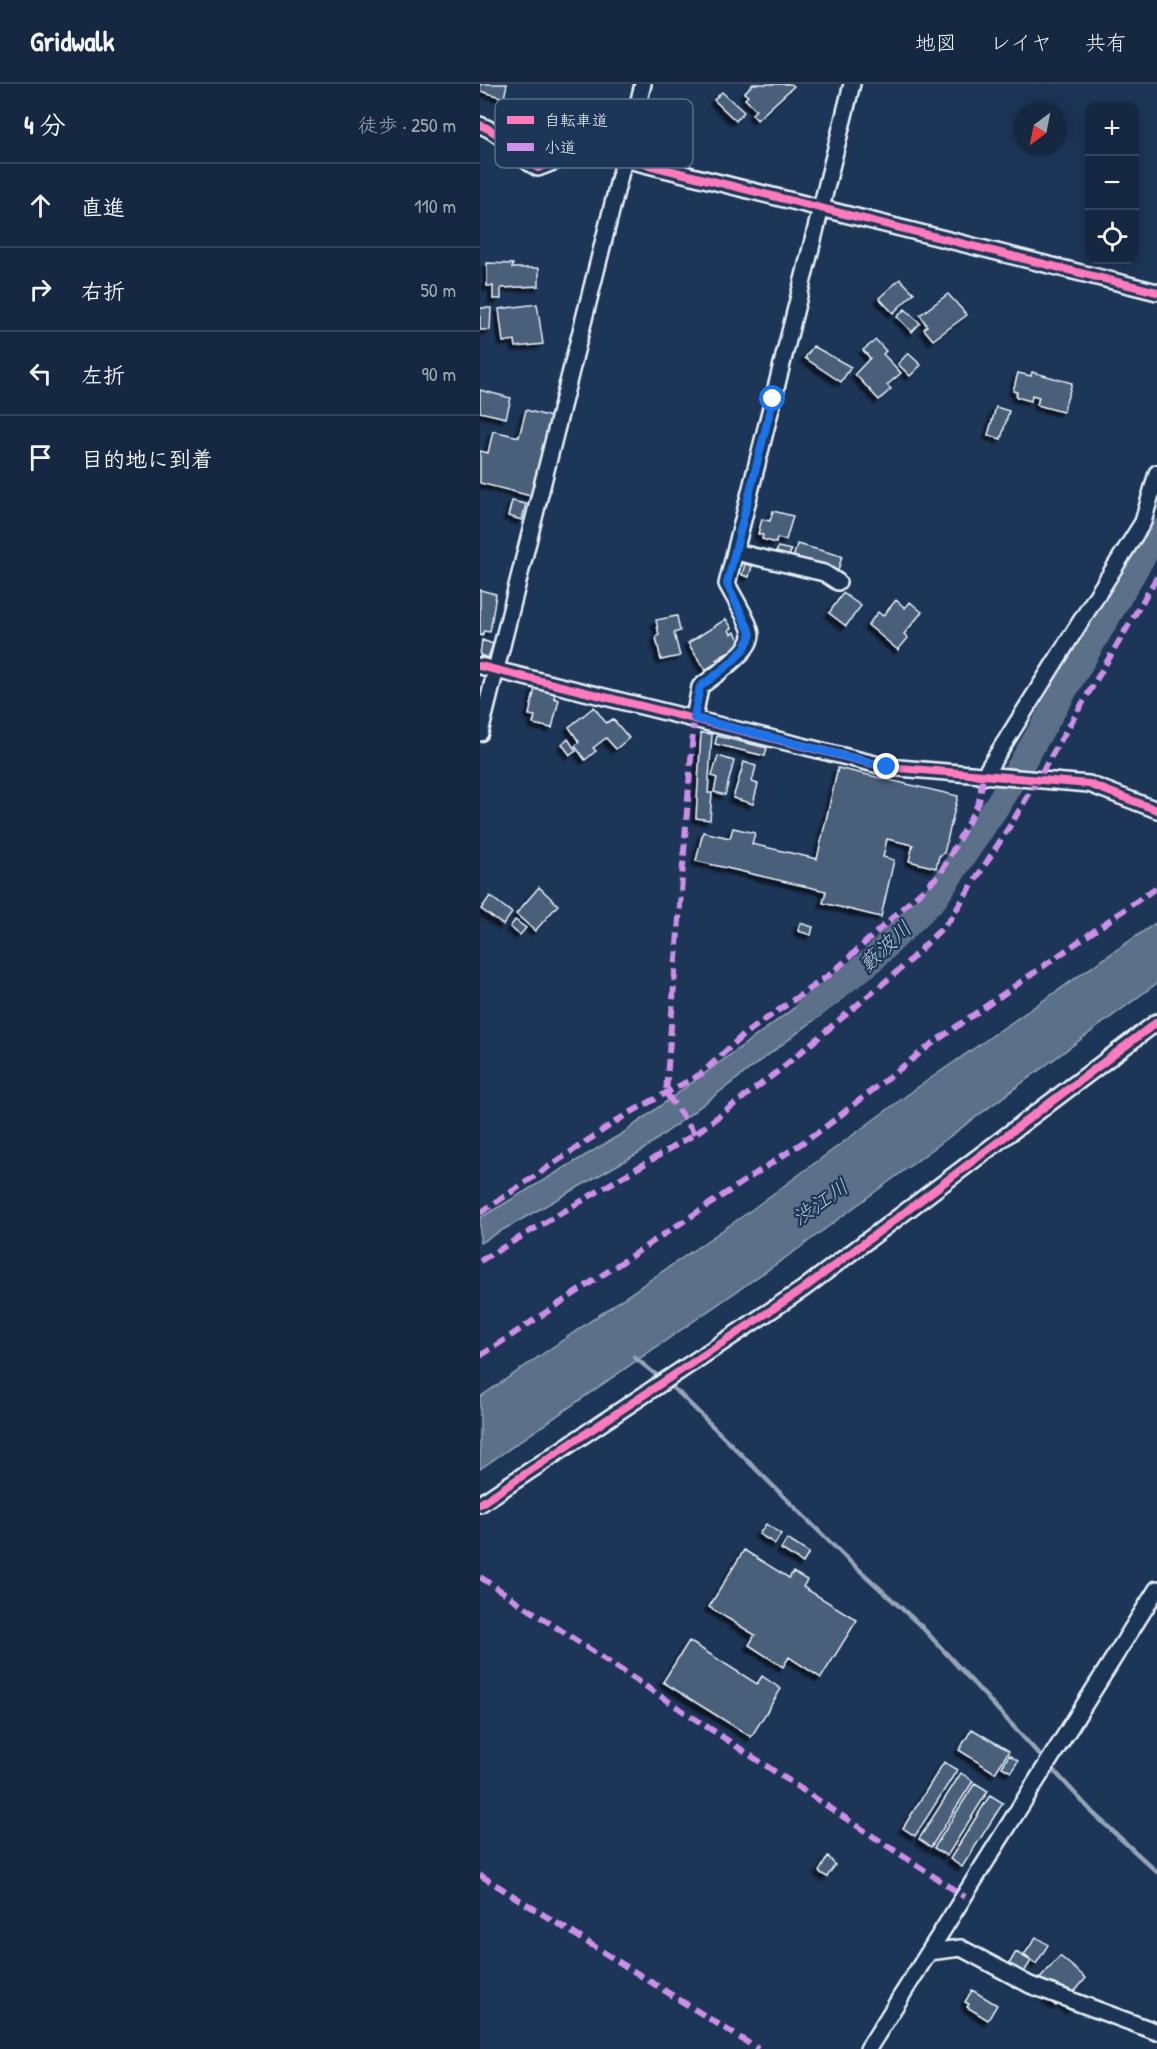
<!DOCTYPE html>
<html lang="ja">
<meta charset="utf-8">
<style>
body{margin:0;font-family:"Patrick Hand","Klee One",sans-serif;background:#23344c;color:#f1f3f6}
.controls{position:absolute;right:18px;top:18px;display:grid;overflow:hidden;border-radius:12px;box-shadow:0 3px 15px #0003}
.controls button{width:54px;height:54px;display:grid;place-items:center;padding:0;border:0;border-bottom:2px solid #35445a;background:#162841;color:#f1f3f6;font:30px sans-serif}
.compass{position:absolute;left:533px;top:18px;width:54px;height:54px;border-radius:50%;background:#162841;box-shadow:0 3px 15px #0003;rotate:212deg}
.stop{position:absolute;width:18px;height:18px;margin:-14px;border:4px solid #1a73e8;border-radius:50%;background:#fff}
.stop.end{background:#1a73e8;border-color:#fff;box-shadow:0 2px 6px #0008}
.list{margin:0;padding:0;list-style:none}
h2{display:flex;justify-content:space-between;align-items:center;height:78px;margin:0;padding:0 24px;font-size:26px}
h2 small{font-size:20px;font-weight:400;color:#9ea6b1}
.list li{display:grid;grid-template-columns:39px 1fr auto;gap:18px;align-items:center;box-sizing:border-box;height:84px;padding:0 24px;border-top:2px solid #35445a}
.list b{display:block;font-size:22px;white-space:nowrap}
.list em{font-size:20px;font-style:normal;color:#9ea6b1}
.icon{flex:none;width:33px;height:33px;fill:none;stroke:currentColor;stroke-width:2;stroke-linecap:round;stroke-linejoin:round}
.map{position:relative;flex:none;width:677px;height:1965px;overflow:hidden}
header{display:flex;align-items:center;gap:36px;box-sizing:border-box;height:84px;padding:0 30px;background:#162841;border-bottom:2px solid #35445a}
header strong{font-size:28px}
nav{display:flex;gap:33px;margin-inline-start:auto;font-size:21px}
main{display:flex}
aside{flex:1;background:#162841}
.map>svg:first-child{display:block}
.water{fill:#5d7089;stroke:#95a4b5;stroke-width:1.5}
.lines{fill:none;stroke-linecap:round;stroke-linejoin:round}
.stream{stroke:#95a4b5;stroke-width:4.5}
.river{stroke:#5d7089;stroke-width:26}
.building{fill:#495e7a;stroke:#e8f1f8;stroke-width:1.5;filter:url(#shadow)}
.minor-casing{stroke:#e8f1f8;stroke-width:20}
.minor{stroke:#1d3557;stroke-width:15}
.quiet{stroke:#ce8fe9;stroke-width:6;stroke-dasharray:12 6;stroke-linecap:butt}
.cycleway-casing{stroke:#1d3557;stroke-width:11}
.cycleway{stroke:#fd7abc;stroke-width:8}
.route{stroke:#1a73e8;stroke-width:8}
.labels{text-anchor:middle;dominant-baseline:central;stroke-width:4.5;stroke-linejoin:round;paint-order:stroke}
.water-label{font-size:21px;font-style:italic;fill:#b7c4d1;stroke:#1d3557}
.key{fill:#1d3557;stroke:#5a6d87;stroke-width:1.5}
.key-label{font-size:16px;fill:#e8f1f8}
</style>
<header>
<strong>Gridwalk</strong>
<nav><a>地図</a><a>レイヤ</a><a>共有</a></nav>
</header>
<main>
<aside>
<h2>4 分<small>徒歩 · 250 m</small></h2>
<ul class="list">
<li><svg class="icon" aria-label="ahead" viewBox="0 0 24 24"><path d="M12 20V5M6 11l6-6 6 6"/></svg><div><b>直進</b></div><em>110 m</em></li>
<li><svg class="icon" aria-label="right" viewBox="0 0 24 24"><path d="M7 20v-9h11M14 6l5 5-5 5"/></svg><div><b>右折</b></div><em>50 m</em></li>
<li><svg class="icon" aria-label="left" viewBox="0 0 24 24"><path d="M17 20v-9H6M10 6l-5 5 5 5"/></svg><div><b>左折</b></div><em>90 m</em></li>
<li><svg class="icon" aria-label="arrive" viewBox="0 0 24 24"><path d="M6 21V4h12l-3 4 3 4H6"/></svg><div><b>目的地に到着</b></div></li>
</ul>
</aside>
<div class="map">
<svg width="677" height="1965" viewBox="0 0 677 1965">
<defs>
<filter id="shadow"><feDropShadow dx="-4" dy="4" stdDeviation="1.5" flood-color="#0009"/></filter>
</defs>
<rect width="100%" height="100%" fill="#1d3557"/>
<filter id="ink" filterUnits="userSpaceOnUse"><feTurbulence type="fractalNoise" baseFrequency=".0167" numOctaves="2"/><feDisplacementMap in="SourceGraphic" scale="12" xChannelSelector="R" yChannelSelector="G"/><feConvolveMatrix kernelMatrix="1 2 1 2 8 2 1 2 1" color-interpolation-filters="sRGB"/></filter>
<g filter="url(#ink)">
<path class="water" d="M677,838V899L318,1165L0,1385V1313L263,1132L438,1003Z
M347,900L365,913L160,1068L0,1159V1134L143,1049Z"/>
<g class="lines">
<path class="stream" d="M154,1273L199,1309L364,1472L441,1542L613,1729L677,1788"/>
<path class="river" d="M328,925L390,878L455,814L518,720L677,448"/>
</g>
<path class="building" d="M0,0H27L24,14L0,7Z
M273,0H311L314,2L277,36L272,30L276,26L265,15L268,12L264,9Z
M242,8L264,28L256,37L234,16Z
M7,179L33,180L32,184H59V202L21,204V215H13V202H7Z
M420,195L434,209L413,229L399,214Z
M468,210L487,231L453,256L444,245L447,242L440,231Z
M57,220L63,260L36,263L35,256L23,258L19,225Z
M0,224H11L10,246H0Z
M425,225L440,239L432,248L417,233Z
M396,256L406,267L403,270L421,289L407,301L411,305L399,316L375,290L390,274L383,266Z
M333,262L371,283L361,298L325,274Z
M428,269L441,281L430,292L418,280Z
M552,288L592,299L583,328L557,321L559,313L552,311L551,317L536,313L537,308L533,307L538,289L551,292Z
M0,306L31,314L26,334L0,328Z
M516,323L529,327L521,355L508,351Z
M46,326L71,333L51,412L0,399V367L8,369L13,347L39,353Z
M32,417L46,420L42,436L28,432Z
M293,427L313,432L306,456L297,454L296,459L282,455L283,451L278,450L282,435L290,437Z
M317,460L362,472L358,487L313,475Z
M298,463L311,466L308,476L295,473Z
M265,480L272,482L269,493L262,491Z
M0,506L16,510L10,548L4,547L2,552L0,551Z
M363,509L381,522L366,542L349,529Z
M416,516L425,524L430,518L442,528L424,550L428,554L418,566L388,541L398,528L403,532Z
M197,532L200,547L194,549L200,572L181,576L176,553L179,551L176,536Z
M246,535L252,544L249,546L251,550L255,548L261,560L236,576L238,578L225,586L208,559Z
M2,556L13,560L8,574L0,571Z
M55,604L75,609L74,614L79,616L72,644L53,640L55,632L49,631Z
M114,623L126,639L133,635L149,654L136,665L126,654L113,664L116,667L105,676L95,662L99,658L89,643Z
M221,649L232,650L228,709H232L230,736L216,734Z
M237,652L287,664L285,672L235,660Z
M88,655L96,667L90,671L82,660Z
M238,672L254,677L245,711L234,708L237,694L232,692Z
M264,678L276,682L272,698L278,700L273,720L253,714Z
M358,684L478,712L464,769L459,772L456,784L429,777L433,761L407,755L403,773L414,776L401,833L343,819L346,807L216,777L223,748L250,754L253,744L275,749L272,760L337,775Z
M59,803L78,821L55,847L36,830Z
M10,812L32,829L23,841L1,825Z
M35,836L46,844L40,851L30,843Z
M320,839L333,843L331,851L318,847Z
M286,1440L301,1450L295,1460L279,1450Z
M307,1455L329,1469L323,1479L301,1465Z
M264,1466L309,1494L313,1488L327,1496L323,1503L377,1536L341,1594L309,1573L303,1583L269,1561L275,1551L229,1523Z
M209,1557L277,1600L282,1592L301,1605L271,1653L183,1598Z
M492,1645L529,1667L515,1689L479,1666Z
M529,1671L538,1677L531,1688L522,1683Z
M464,1678L477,1686L435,1752L423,1744Z
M481,1689L493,1697L451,1763L439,1755Z
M495,1699L508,1707L467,1772L454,1764Z
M510,1711L523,1719L482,1783L470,1775Z
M348,1772L355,1781L347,1793L339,1788Z
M556,1853L568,1861L556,1880L544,1871Z
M536,1868L551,1877L537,1899L523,1890Z
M580,1872L606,1894L595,1907L601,1913L590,1926L580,1918L576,1922L561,1909L556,1899Z
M492,1906L517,1921L508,1936L487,1923L489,1920L485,1918Z"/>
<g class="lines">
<defs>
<path id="minor" d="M0,41C29,52 33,72 58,84L97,69H120L677,208
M256,468L344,489L358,498
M0,582L407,683L609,700L677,726
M214,634L220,603C232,593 271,568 271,551C271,540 253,512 247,500L372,0
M0,649L163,0
M503,693L663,438L677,389
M0,1420L323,1205L677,938
M449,1868L481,1864L550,1901L677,1948
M388,1965L677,1505"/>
</defs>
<use href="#minor" class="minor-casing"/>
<use href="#minor" class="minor"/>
<path class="quiet" d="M214,634L186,1009L215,1050
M0,1129L144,1032L221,990L263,951L352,889L460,790L499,718L503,693
M0,1177L215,1050L297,988L424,882L469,837L533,737L677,493
M0,1272L340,1047L453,959L677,803
M0,1493L485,1813
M0,1791L278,1965"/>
<defs>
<path id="cycleway" d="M0,41C29,52 33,72 58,84L97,69H120L677,208
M0,582L407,683L609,700L677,726
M0,1420L323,1205L677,938"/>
</defs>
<use href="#cycleway" class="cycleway-casing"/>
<use href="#cycleway" class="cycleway"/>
</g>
</g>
<g class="lines" filter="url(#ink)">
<path class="route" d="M293,315L247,500L271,550C265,573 238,588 220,603L214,634L407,683"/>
</g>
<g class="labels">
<g class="water-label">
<text transform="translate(405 862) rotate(-43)">藪波川</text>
<text transform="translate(340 1118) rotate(-35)">渋江川</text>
</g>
</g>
<rect x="15" y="15" width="198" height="69" rx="9" class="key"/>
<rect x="27" y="32" width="27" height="8" fill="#fd7abc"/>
<rect x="27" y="59" width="27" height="8" fill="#ce8fe9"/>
<g class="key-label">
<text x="64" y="42">自転車道</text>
<text x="64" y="69">小道</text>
</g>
</svg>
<div class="controls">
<button>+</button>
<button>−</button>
<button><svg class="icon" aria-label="locate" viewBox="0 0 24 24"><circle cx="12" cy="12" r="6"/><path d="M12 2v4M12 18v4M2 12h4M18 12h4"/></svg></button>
</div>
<svg class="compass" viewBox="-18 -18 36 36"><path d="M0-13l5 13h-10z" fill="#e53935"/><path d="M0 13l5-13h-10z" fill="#9ea6b1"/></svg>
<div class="stop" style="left:293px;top:315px"></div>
<div class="stop end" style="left:407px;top:683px"></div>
</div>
</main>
